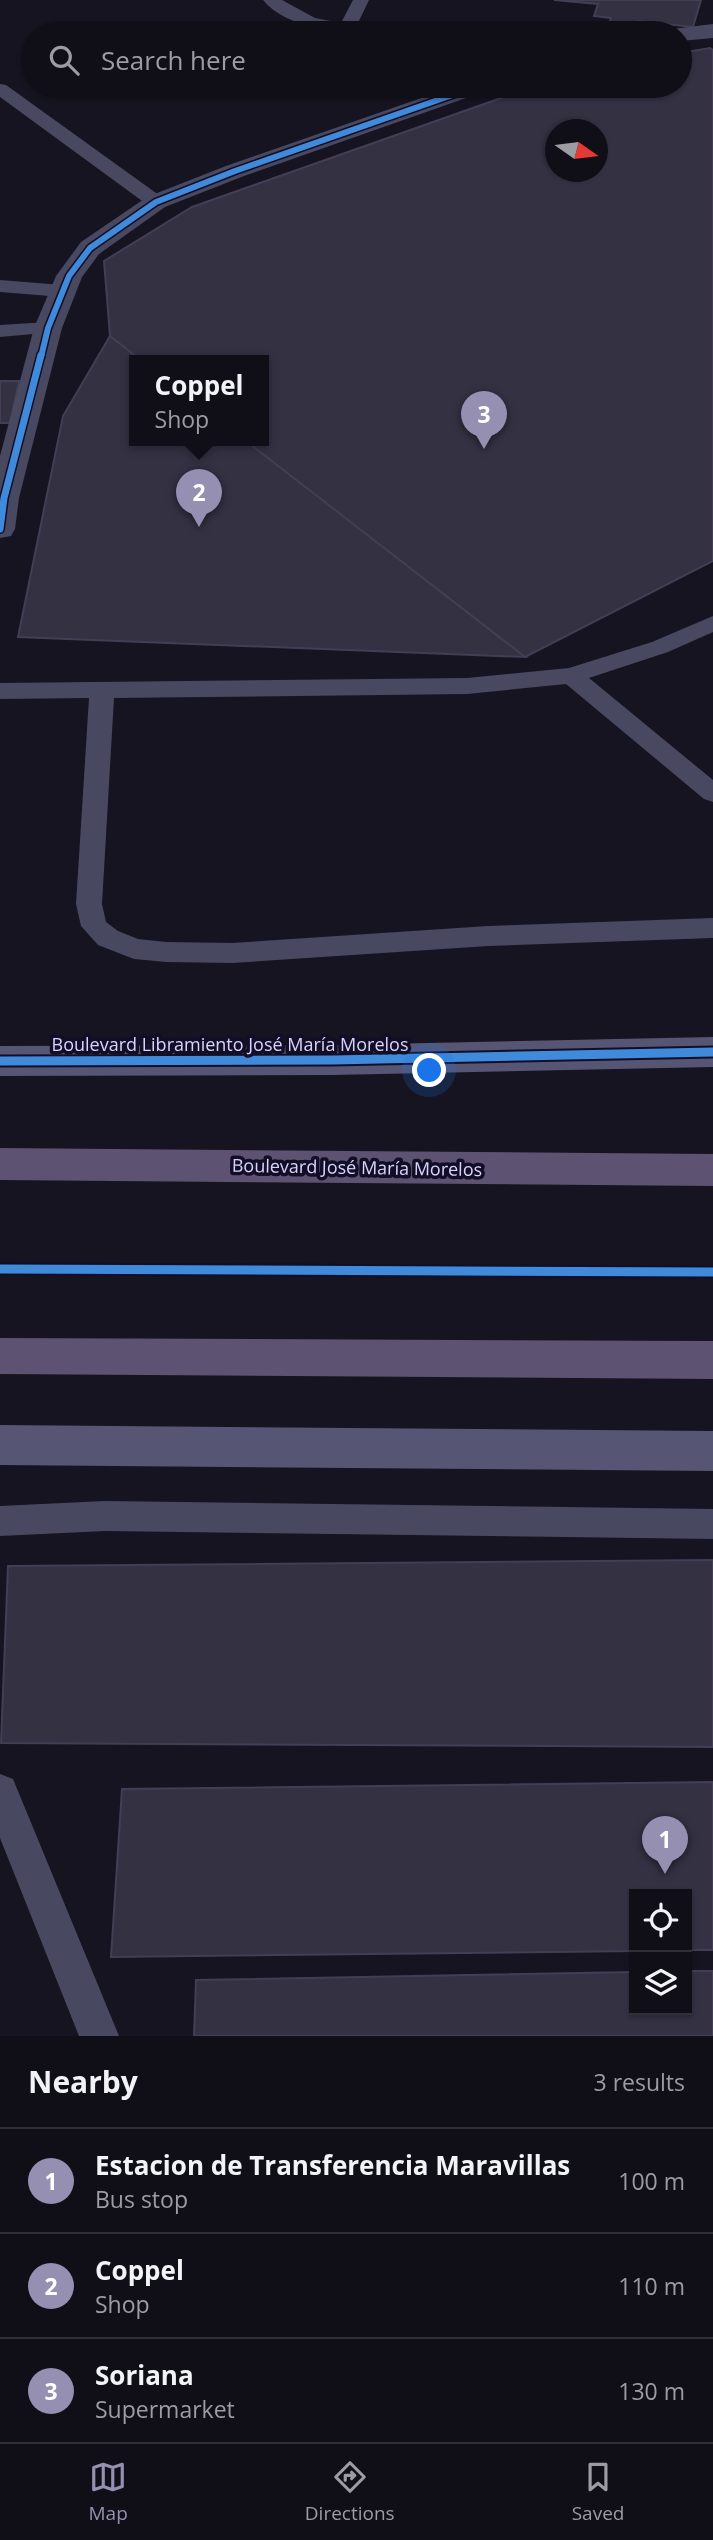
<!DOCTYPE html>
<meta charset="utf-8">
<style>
body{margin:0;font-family:"Open Sans",sans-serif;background:#191821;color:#f1f3f6}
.controls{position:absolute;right:21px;bottom:21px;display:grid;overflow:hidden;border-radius:0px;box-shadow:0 2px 5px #0004}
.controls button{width:63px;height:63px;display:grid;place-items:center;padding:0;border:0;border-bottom:2px solid #302f37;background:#100f18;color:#f1f3f6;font:35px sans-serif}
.compass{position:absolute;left:545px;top:119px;width:63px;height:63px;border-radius:50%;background:#100f18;box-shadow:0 2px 5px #0004;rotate:104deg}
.you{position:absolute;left:430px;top:1071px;width:24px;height:24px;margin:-18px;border:5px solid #fff;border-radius:50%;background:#1a73e8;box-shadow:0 0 0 10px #1a73e833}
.badge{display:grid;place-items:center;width:46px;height:46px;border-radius:50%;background:#9590b1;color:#fff;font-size:23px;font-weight:700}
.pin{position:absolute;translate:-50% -58px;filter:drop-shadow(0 2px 4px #0008)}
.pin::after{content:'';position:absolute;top:37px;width:24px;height:21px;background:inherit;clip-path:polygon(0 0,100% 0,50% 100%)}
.popup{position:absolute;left:129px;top:355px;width:140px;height:91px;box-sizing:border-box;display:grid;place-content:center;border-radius:0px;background:#100f18;filter:drop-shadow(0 2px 5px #0005);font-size:23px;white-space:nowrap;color:#9c9ca2}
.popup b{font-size:26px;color:#f1f3f6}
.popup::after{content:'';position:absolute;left:50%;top:100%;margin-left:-14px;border:14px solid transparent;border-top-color:#100f18}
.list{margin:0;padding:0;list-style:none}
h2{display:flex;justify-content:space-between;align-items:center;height:91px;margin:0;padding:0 28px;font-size:30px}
h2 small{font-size:23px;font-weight:400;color:#9c9ca2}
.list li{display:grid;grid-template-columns:46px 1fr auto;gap:21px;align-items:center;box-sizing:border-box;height:105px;padding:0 28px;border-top:2px solid #302f37}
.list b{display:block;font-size:26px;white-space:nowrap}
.list p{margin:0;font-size:23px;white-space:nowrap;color:#9c9ca2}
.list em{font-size:23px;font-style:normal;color:#9c9ca2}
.icon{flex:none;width:38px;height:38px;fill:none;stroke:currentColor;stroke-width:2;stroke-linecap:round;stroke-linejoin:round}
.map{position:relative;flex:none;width:713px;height:2036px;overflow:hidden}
.search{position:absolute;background:#100f18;box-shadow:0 2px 5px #0004;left:21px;right:21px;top:21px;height:77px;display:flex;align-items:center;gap:18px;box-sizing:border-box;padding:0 24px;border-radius:38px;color:#9c9ca2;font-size:26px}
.sheet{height:406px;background:#100f18}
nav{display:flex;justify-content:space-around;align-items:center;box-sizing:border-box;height:98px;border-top:2px solid #302f37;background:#100f18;font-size:19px;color:#9c9ca2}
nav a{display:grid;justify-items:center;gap:4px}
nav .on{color:#9590b1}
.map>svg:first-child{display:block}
.building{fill:#343143;stroke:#433e55;stroke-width:2;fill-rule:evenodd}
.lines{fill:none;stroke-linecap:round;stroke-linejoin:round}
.lane{fill:#494861;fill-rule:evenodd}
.street{fill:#494861;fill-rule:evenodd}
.secondary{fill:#575574;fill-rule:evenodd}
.primary{fill:#5e5272;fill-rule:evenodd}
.cycleway-far2-casing{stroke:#120e26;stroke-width:9}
.cycleway-far1-casing{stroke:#120e26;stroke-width:10}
.cycleway-casing{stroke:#120e26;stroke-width:13}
.cycleway-far2{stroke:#408adc;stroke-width:6}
.cycleway-far1{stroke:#408adc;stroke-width:7}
.cycleway{stroke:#408adc;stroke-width:9}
.labels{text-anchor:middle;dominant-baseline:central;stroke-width:7;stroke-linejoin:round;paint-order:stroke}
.street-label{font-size:18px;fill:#d9d3ff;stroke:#120e26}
</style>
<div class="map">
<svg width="713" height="2036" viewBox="0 0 713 2036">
<rect width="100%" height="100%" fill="#161420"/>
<path class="building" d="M554,0H701L693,27L638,21L634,32L607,29L611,18L594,16L598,4Z
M710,48L713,50V561L525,657L246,441H264V361H142L110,336L104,261L192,207L535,86H680V53ZM556,130H598V172H556Z
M110,336L142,361H134V441H246L525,657L18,637L63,416Z
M0,381H19L10,423H0Z
M713,1560V1747L1,1743L8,1566Z
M713,1782V1950H687V1894H634V1951L111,1957L122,1789Z
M687,1971H713V2036H194L196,1980L634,1972V2010H687Z"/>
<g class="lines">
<path class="lane" d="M263,0H282L315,18L341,23L353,0H369L357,25L447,28L455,33C404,35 298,43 263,0Z
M0,84L6,85L163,198L165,202L163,206H149L0,97Z
M0,280L62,285L69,287L72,291L69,295L62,297L0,292Z
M48,322L55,324L58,328L55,332L0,337V325Z
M713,616V632L668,652L589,678L713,780V802L704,799L566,684L467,694L114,698L102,904L106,922L118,931L138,939L166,942L232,943L488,926L713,918V938L488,946L232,963L166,962L134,959L98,945L81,926L76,904L89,698L0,699V683L467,678L569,668L652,642Z
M105,1501L713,1509V1539L105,1531L0,1536V1506Z
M0,1774L13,1779L119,2036H79L0,1838Z"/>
<path class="street" d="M713,24V38L680,41V33H669L672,29Z
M456,86H490L486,91L244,176L165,207L99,254L82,277L62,328L19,498L15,529L11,536L0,538V456L34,328L56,276L81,242L147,197L226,166Z"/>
<path class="secondary" d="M713,1037V1067L333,1075L0,1076V1046L333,1045Z
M0,1425L713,1431V1471L0,1465Z"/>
<path class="primary" d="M0,1148L713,1154V1186L0,1180Z
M0,1338L713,1341V1379L0,1374Z"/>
<defs>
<path id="cycleway-far2" d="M41,357L48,328L69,276L90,248L156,202L235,171L478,86"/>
<path id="cycleway-far1" d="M0,529L4,498L41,355"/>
<path id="cycleway" d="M0,1061L333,1060L713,1052
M0,1269L713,1272"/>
</defs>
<use href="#cycleway-far2" class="cycleway-far2-casing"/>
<use href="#cycleway-far1" class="cycleway-far1-casing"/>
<use href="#cycleway" class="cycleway-casing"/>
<use href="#cycleway-far2" class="cycleway-far2"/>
<use href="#cycleway-far1" class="cycleway-far1"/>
<use href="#cycleway" class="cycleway"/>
</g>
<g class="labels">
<g class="street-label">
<text x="230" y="1044">Boulevard Libramiento José María Morelos</text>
<text transform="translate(357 1167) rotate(1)">Boulevard José María Morelos</text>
</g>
</g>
</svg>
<div class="controls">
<button><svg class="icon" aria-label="locate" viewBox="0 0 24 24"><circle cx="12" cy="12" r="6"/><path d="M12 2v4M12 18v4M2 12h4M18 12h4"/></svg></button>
<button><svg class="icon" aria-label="layers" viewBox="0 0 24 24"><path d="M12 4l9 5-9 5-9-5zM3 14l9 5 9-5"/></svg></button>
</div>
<svg class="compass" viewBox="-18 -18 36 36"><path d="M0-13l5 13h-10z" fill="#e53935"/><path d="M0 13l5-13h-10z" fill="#9c9ca2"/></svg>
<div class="you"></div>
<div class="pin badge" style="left:665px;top:1874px">1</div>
<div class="pin badge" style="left:199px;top:527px">2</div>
<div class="popup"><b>Coppel</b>Shop</div>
<div class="pin badge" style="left:484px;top:449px">3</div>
<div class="search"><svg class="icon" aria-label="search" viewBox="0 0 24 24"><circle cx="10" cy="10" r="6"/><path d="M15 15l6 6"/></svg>Search here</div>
</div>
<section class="sheet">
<h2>Nearby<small>3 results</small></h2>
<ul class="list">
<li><span class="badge">1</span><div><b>Estacion de Transferencia Maravillas</b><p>Bus stop</p></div><em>100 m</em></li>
<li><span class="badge">2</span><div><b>Coppel</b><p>Shop</p></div><em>110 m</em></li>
<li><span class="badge">3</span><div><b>Soriana</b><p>Supermarket</p></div><em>130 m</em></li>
</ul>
</section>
<nav>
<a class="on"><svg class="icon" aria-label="map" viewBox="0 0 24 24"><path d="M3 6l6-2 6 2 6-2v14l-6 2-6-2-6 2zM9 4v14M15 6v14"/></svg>Map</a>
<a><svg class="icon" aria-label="directions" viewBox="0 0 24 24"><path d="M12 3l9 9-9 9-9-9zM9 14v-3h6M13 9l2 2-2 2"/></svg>Directions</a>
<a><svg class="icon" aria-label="saved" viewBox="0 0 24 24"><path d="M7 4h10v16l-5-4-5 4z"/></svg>Saved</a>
</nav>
